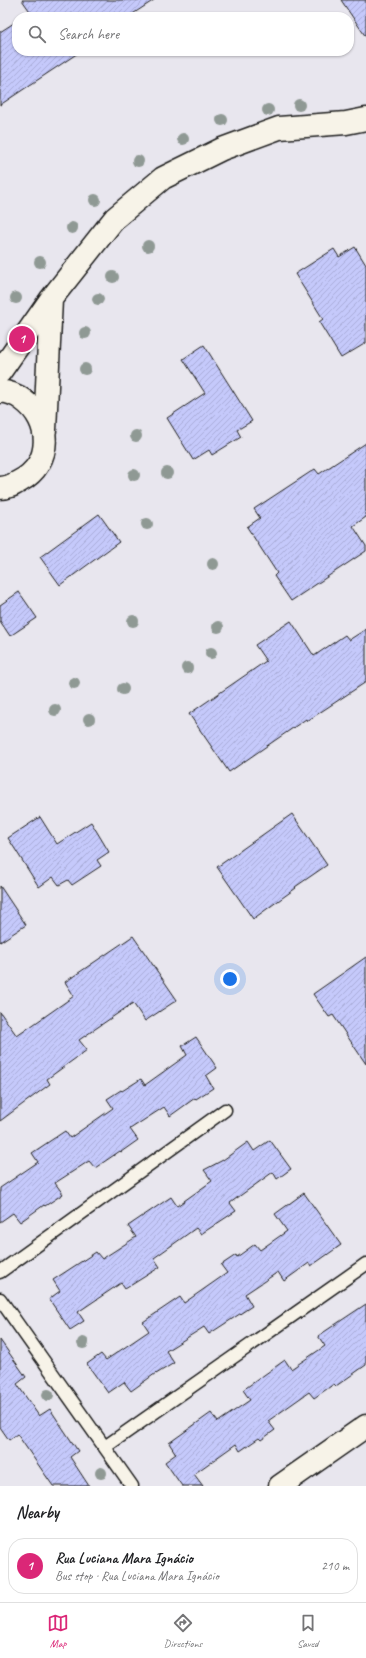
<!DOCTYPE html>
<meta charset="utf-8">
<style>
body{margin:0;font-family:Caveat,sans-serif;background:#f6f6f6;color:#202124}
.you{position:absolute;left:230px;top:979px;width:14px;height:14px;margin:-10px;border:3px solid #fff;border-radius:50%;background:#1a73e8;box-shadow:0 0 0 6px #1a73e833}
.badge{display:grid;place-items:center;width:26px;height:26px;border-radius:50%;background:#db2777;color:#fff;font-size:13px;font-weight:700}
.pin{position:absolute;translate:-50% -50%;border:2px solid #fff;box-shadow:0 1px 4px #0006}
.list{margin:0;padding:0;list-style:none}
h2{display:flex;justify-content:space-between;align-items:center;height:52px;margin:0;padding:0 16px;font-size:17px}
h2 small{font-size:13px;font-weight:400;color:#757577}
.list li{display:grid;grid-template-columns:26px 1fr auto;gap:12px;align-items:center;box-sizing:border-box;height:56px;margin:0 8px 8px;padding:0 8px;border:1px solid #e0e0e0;border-radius:16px}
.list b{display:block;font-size:15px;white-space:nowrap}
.list p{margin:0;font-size:13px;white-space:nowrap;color:#757577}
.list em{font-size:13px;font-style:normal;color:#757577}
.icon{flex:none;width:22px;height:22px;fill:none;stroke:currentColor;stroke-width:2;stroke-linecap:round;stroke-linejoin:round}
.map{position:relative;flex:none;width:366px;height:1486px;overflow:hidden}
.search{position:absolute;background:#fff;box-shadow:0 1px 3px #0004;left:12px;right:12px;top:12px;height:44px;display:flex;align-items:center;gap:10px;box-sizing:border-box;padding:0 14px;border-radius:16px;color:#757577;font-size:15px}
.sheet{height:116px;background:#fff}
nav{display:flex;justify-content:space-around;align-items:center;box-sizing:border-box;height:56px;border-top:1px solid #e0e0e0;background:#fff;font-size:11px;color:#757577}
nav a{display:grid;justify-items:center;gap:2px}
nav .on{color:#db2777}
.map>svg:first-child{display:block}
.building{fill:url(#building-hatch);stroke:#1c1c1c}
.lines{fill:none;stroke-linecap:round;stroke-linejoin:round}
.lane-casing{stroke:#1c1c1c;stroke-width:15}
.street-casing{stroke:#1c1c1c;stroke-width:25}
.lane{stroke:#f7f3e8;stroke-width:12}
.street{stroke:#f7f3e8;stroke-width:22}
.tree{fill:#8f9994}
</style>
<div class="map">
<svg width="366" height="1486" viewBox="0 0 366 1486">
<defs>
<pattern id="building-hatch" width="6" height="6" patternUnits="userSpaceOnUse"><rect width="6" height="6" fill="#c5c9fb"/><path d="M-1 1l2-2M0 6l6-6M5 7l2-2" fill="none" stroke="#a9acd7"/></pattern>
</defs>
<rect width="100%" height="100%" fill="#e8e6ee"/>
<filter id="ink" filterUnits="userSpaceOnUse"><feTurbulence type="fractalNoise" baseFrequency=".025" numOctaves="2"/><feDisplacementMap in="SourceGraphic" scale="8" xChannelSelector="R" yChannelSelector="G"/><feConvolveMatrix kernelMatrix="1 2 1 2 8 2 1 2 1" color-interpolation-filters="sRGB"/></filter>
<g filter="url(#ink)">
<path class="building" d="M22,0H154L128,17H34Z
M341,0H366V37Z
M17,21V51H81L0,105V32Z
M355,247L366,265V343L341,358L319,322L323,319L295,274L334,249L339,257Z
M204,345L252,421L237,430L241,437L212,455L209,450L193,460L167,418L205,393L183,359Z
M366,443V517L353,526L366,546V551L291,601L274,576L277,573L247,527L260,518L254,509L315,469L319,474Z
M99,514L119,542L60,585L40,557Z
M19,592L37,618L10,636L0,621V605Z
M291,621L314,656L345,635L349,640L366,629V682L307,721L306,719L229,772L189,714L266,661L255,645Z
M292,814L327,865L295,887L296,888L253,919L217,867Z
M40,817L57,844L91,822L109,852L97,860L101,866L72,885L68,880L59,885L53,877L39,887L8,838Z
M0,886L26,925L0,942Z
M133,936L177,1000L145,1021L133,1003L79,1040L87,1050L47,1079L50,1084L0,1121V1012L17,1036L74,996L65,982Z
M366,957V1064L333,1015L329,1017L313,994Z
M196,1037L217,1068L206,1076L213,1088L196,1099L195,1098L170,1116L164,1107L130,1129L138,1140L121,1152L120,1151L95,1168L89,1161L55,1183L63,1194L45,1206L44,1205L20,1222L13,1213L0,1222V1188L38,1162L32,1153L65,1131L70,1138L113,1108L107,1099L121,1090L122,1091L141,1079L145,1085L187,1055L182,1046Z
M270,1140L291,1169L277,1179L273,1172L230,1203L236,1211L201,1234L196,1228L154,1258L160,1267L125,1289L121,1283L78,1312L84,1321L70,1330L49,1299L60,1291L53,1280L96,1252L102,1259L136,1237L128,1226L171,1197L177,1206L212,1181L204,1170L223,1160L248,1142L254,1151Z
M304,1193L341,1245L311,1266L309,1263L284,1281L278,1272L245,1294L252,1306L209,1334L204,1327L166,1351L174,1363L156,1374V1373L131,1391L124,1382L108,1393L87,1364L101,1354L106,1360L149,1331L143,1322L180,1297L184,1303L227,1273L221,1265L236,1255L237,1257L255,1244L260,1250L287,1231L275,1214Z
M366,1304V1365L336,1386L334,1384L314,1398L309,1392L268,1421L275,1430L261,1440L259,1438L240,1451L236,1444L194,1474L203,1486H182L165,1462L176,1454L169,1443L211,1413L218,1422L250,1400L243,1390L285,1360L291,1369L325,1346L318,1336Z
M0,1340L26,1377L17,1384L39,1416L50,1409L78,1451L70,1457L89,1486H53L17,1434L9,1440L0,1427Z"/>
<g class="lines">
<defs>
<path id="lane" d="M0,1272L225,1110
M0,1299L132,1486
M105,1447L366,1264"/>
<path id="street" d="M0,372L51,299L115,218L163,178L222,149L279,128L346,123L366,119
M0,392C7,391 17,395 23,400C52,421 53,463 20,481C13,485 8,488 0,488
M45,430L51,299
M280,1486L366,1426"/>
</defs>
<use href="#lane" class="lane-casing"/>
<use href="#street" class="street-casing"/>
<use href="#lane" class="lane"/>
<use href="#street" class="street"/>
</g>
<g class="tree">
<circle cx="299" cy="105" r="6"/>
<circle cx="268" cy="110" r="6"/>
<circle cx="222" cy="120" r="6"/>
<circle cx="183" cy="139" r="6"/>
<circle cx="138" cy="161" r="6"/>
<circle cx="95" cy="200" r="6"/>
<circle cx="72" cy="228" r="6"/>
<circle cx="148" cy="246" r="6"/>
<circle cx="40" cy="262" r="6"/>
<circle cx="113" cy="277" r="6"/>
<circle cx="16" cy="298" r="6"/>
<circle cx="98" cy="299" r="6"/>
<circle cx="85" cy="333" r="6"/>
<circle cx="85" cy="369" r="6"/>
<circle cx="136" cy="436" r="6"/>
<circle cx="167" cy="473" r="6"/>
<circle cx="134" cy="475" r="6"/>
<circle cx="147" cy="524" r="6"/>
<circle cx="213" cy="564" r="6"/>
<circle cx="133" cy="621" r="6"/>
<circle cx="218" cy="627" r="6"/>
<circle cx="211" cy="653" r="6"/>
<circle cx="187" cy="668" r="6"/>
<circle cx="74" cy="683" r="6"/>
<circle cx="123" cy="689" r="6"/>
<circle cx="55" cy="710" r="6"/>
<circle cx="89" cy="719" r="6"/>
<circle cx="83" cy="1343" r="6"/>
<circle cx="48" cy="1395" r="6"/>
<circle cx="101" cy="1473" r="6"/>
</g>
</g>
</svg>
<div class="you"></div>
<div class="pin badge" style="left:22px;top:339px">1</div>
<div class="search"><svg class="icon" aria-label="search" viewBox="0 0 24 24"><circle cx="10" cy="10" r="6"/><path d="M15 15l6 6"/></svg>Search here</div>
</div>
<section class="sheet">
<h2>Nearby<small></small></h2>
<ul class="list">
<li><span class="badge">1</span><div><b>Rua Luciana Mara Ignácio</b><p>Bus stop · Rua Luciana Mara Ignácio</p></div><em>210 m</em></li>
</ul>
</section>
<nav>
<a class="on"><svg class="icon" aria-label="map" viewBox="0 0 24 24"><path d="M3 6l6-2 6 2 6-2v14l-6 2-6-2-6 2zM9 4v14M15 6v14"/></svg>Map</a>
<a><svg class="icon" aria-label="directions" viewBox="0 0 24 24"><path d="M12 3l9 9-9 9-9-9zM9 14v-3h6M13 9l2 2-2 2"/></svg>Directions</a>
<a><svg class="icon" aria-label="saved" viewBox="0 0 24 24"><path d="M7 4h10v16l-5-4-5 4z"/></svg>Saved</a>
</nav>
